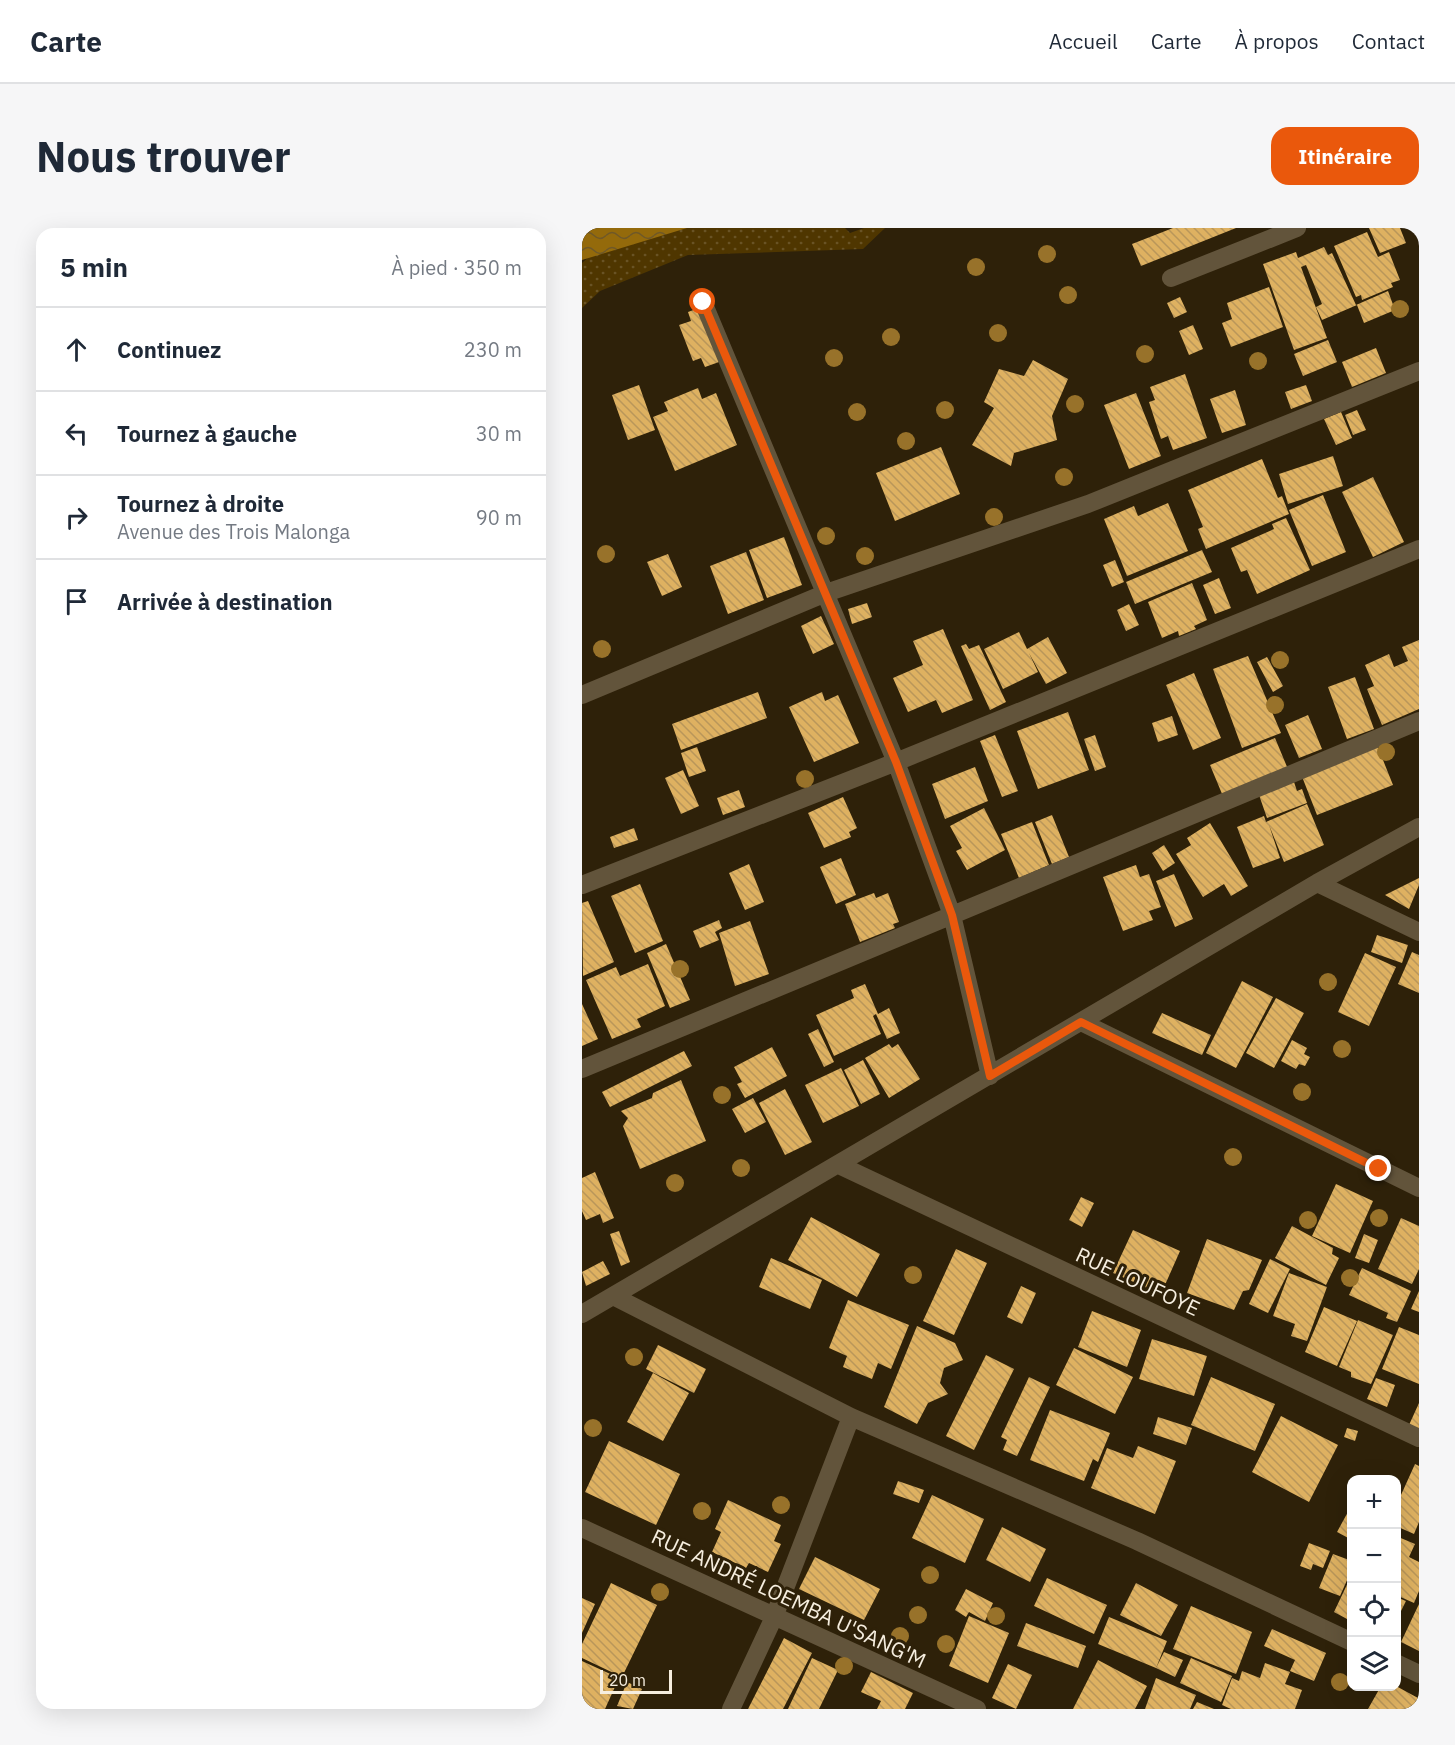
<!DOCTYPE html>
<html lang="fr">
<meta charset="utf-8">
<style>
body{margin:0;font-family:"IBM Plex Sans",sans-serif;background:#f6f6f7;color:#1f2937}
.controls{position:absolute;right:18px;bottom:18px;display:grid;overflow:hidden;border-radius:12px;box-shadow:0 6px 24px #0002}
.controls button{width:54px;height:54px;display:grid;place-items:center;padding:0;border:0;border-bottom:2px solid #e0e1e3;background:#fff;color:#1f2937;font:30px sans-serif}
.scale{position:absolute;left:18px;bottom:15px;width:72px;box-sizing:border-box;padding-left:6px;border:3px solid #f6eedf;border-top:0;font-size:16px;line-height:21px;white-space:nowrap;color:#f6eedf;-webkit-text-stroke:4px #2e2109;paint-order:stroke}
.stop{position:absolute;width:18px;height:18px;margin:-14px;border:4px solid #ea580c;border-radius:50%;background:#fff}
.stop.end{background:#ea580c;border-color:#fff;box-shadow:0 2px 6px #0008}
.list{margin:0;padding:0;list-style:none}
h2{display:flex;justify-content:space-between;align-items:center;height:78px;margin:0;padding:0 24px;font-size:26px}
h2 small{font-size:20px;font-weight:400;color:#747a83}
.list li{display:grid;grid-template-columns:39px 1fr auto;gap:18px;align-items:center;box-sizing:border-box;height:84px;padding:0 24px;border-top:2px solid #e0e1e3}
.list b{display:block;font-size:22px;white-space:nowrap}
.list p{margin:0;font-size:20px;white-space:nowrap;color:#747a83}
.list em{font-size:20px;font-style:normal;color:#747a83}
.icon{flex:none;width:33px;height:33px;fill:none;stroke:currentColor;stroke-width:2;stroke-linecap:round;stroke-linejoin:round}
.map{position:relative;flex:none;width:837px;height:1481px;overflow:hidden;border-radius:18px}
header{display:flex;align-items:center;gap:36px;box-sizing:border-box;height:84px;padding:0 30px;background:#fff;border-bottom:2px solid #e0e1e3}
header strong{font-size:28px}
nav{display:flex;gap:33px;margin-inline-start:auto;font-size:21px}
.intro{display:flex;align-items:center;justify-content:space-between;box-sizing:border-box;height:144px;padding:0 36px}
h1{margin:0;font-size:42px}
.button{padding:15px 27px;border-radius:18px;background:#ea580c;color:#fff;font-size:21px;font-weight:700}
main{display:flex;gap:36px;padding:0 36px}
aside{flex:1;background:#fff;border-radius:18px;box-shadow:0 6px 24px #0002}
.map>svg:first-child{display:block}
.grass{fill:url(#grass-dots)}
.water{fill:url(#water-waves)}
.building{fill:url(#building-back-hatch)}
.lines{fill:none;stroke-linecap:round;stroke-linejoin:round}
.street{stroke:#62543b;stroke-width:18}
.tree{fill:#98722a}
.route{stroke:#ea580c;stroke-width:8}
.labels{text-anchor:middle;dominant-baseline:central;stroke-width:6;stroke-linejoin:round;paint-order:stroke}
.street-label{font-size:21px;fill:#f6eedf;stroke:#2e2109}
</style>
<header>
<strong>Carte</strong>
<nav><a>Accueil</a><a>Carte</a><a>À propos</a><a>Contact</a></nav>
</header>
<div class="intro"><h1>Nous trouver</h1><a class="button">Itinéraire</a></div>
<main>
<aside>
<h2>5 min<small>À pied · 350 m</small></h2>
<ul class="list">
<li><svg class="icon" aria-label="ahead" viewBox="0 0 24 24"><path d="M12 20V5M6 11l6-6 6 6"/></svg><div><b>Continuez</b></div><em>230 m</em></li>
<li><svg class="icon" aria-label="left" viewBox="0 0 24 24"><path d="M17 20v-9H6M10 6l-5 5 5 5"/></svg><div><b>Tournez à gauche</b></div><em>30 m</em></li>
<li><svg class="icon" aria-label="right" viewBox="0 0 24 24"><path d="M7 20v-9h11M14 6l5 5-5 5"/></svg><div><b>Tournez à droite</b><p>Avenue des Trois Malonga</p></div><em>90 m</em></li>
<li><svg class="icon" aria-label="arrive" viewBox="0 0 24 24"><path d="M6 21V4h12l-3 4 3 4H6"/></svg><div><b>Arrivée à destination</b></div></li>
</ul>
</aside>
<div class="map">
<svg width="837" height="1481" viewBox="0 0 837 1481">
<defs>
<pattern id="grass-dots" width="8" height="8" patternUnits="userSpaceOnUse" patternTransform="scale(1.5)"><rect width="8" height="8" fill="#4f3600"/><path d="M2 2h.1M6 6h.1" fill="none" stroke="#695325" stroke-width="1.8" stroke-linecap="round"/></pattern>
<pattern id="water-waves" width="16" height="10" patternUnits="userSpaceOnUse" patternTransform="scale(1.5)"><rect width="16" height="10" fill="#946a0b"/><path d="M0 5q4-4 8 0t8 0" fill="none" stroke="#6f5827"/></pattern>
<pattern id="building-back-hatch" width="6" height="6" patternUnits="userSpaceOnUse" patternTransform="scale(1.5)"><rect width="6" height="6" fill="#deb161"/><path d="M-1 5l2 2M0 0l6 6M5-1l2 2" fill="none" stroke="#b9965a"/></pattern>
</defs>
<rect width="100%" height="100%" fill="#2e2109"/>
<path class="grass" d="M75,0H263L268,5L282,0H303L281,21L106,27L18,63L0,80V35L29,9Z"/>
<path class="water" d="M0,0H105L0,32Z"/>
<path class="building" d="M591,0H654L559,38L550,16Z
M787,0H818L824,15L798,25Z
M785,4L796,29L807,24L818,52L809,55L811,59L780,72L779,67L774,69L752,18Z
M742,19L746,27L750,25L774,77L806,63L813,82L782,95L775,77L740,92L734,79L740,76L724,37L719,39L745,110L712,122L681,36L714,24L716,30Z
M687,59L701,99L649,119L640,95L650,91L645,75Z
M598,69L605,84L592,90L585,75Z
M117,80L137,134L123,139L119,130L111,133L97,97L109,93L106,84Z
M611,97L621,121L607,127L597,103Z
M746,112L755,134L721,148L712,126Z
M794,120L804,145L770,159L760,134Z
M451,132L486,151L470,188L475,212L432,225L429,238L390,217L412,180L402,174L417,141L442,148Z
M603,146L625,210L591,222L586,208L579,211L567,174L573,172L568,159Z
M57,157L73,202L46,212L30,167Z
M724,157L730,173L709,181L703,164Z
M116,160L120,171L134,165L155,217L93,243L71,189L86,183L82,174Z
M653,162L664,197L640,205L628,171Z
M554,165L579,228L547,241L522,177Z
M775,182L784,202L771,207L763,187Z
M759,184L770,210L754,217L742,191Z
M359,219L378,266L313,293L294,245Z
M751,228L761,258L706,276L697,246Z
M680,231L696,270L700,268L707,286L624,321L616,301L621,299L606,262Z
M791,249L822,314L791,329L760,264Z
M741,267L764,324L730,338L707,282Z
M586,275L606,323L545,348L522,291L552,278L556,288Z
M704,290L728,342L675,366L665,342L659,344L649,320L692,301L690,296Z
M202,309L220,357L185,370L167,322Z
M620,322L630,344L553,376L544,354Z
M164,324L182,372L146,386L128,338Z
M86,326L100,359L80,368L65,334Z
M533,332L542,354L530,359L521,337Z
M637,350L649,380L633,386L621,357Z
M610,355L625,392L612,398L614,401L597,408L596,403L580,410L566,374Z
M285,375L290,389L270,396L266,381Z
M547,376L557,397L544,403L535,382Z
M239,388L252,416L231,426L219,398Z
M361,401L391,472L360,485L354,472L326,484L311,450L341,437L331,413Z
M437,404L445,421L466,409L485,445L464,456L447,425L456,444L421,461L402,421Z
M837,412V481L800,497L785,461L792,458L783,437L807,426L812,439L826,433L820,419Z
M384,416L387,421L397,417L424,474L408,482L379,418Z
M666,428L699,505L660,520L631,441Z
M685,429L701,458L691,464L675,434Z
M612,445L639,510L611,522L584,457Z
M773,449L792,501L765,511L746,459Z
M176,464L185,490L99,522L90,496Z
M240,464L243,473L256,467L277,515L232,534L207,479Z
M486,484L507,542L456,561L435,503Z
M726,487L740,521L717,530L703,497Z
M590,488L596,507L576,514L570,495Z
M413,507L436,563L420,569L398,513Z
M513,507L524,539L513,543L502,511Z
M693,510L708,546L643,573L628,537Z
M795,517L811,557L735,587L719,546Z
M115,519L124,543L107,549L99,525Z
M393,539L406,573L363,591L350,556Z
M101,542L117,578L99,586L83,550Z
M712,554L715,563L720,561L725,575L685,590L677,567Z
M157,562L163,579L141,587L135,570Z
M261,569L275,600L267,604L269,609L242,620L226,585Z
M725,576L742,617L702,634L687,597L698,630L671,640L655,599L682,588L684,594Z
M402,580L423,622L385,642L374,623L380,620L368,598Z
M470,587L487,629L470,636L453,594Z
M450,594L467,637L437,650L419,606Z
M628,595L666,658L649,668L642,656L621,669L594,626L609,617L605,610Z
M52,600L56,612L32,620L28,609Z
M582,617L593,635L581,643L570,625Z
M259,630L274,667L254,676L238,639Z
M167,636L182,674L163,682L147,645Z
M554,637L558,649L567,646L579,679L567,683L571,692L541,703L521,649Z
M592,646L611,691L593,699L574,653Z
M837,650V657L827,681L803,667Z
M58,656L81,713L53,725L29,668Z
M292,665L294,670L306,665L317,694L311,696L313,700L278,714L263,676Z
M6,673L32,734L1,748L0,675Z
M137,692L140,700L133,704L137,712L118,720L111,703Z
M168,693L187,746L153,758L137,705Z
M795,707L826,717L820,735L789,724Z
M84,716L108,772L88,780L65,725Z
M830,724L837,727V765L816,756Z
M783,725L814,739L787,798L756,784Z
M66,736L83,778L55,791L59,799L30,811L4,752L34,739L38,748Z
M660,753L691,769L654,840L624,825Z
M283,756L296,786L307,780L318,805L305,811L294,786L291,788L299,806L252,828L234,787L272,770L269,762Z
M694,770L722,785L692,840L664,825Z
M0,776L16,811L0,818Z
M580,785L629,807L620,827L570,805Z
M236,801L252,834L242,839L226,806Z
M710,812L725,820L722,826L728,829L723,838L717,836L714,841L699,833Z
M307,816L310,820L316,816L338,851L307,870L283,830Z
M190,819L205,848L163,870L155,856L160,854L152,839Z
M102,823L110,838L28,879L20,864Z
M281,832L298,866L279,876L262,842Z
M259,840L277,878L241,895L223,857Z
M99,852L124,913L58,941L41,898L46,890L39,883L70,870L71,865Z
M203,861L230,914L203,927L177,875Z
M171,870L184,894L163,905L150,881Z
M13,944L32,990L21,995L18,986L4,992L0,983V950Z
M754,956L791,973L768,1025L730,1008Z
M499,969L512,975L500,999L487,992Z
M229,989L298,1026L275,1069L206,1032Z
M819,990L837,998V1041L830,1056L796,1041Z
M710,998L751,1020L750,1026L757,1030L744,1057L693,1030Z
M551,1002L598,1023L579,1066L531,1045Z
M37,1003L48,1034L39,1038L28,1006Z
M782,1006L796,1012L787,1035L773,1030Z
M625,1011L680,1032L667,1062L661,1063L652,1082L605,1065Z
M374,1021L405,1035L372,1107L341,1093Z
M189,1030L240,1052L228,1081L177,1059Z
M688,1031L708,1041L686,1085L667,1076Z
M21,1033L28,1046L4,1058L0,1044Z
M780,1040L829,1063L815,1094L804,1090L806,1085L767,1067Z
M707,1045L745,1059L725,1113L709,1108L713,1096L691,1088Z
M439,1058L454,1065L440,1096L425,1089Z
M837,1063V1084L829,1081Z
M266,1072L327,1097L309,1141L296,1135L290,1151L261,1139L265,1128L247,1120Z
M742,1079L775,1093L755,1138L723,1124Z
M510,1083L559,1102L545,1139L496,1119Z
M776,1092L811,1107L789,1156L769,1149V1144L757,1139Z
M335,1098L373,1115L381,1132L362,1140L358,1155L366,1166L346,1175L335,1196L302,1179Z
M817,1099L837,1107V1156L800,1141Z
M570,1111L625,1128L612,1168L557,1151Z
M76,1117L124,1141L112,1165L64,1141Z
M492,1120L551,1149L533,1186L474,1157Z
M404,1127L432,1141L392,1222L364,1208Z
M71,1145L107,1165L81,1213L45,1194Z
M447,1149L468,1159L435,1228L421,1222L425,1212L419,1209Z
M629,1149L693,1176L673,1223L609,1197Z
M794,1150L813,1157L805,1179L785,1171Z
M837,1175V1202L827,1197Z
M468,1182L528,1205L516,1234L511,1231L502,1253L448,1232Z
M699,1188L756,1217L727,1274L670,1244Z
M576,1189L610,1200L604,1217L571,1206Z
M765,1200L776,1203L773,1213L762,1209Z
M27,1213L98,1246L74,1297L3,1264Z
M556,1218L594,1233L573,1286L509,1260L525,1220L551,1230Z
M833,1236L837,1238V1294L832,1306L814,1298V1278Z
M316,1253L342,1262L337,1275L311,1266Z
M350,1267L402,1291L383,1335L330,1310Z
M146,1272L199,1297L192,1313L199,1316L186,1344L167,1335L164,1340L130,1324L139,1304L133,1301Z
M767,1282L770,1283V1312L755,1304Z
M420,1299L464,1321L448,1354L404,1332Z
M814,1308L833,1316L827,1329L837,1334V1363L832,1375L814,1367Z
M727,1315L748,1323L741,1340L731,1336L729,1342L718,1338Z
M751,1326L770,1333V1341L758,1368L737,1360Z
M233,1329L298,1361L282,1392L217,1361Z
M770,1346V1388L765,1391L752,1384Z
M465,1350L525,1377L512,1406L452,1378Z
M29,1355L75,1377L40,1449L0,1430V1416Z
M554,1355L596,1377L579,1408L538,1387Z
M384,1361L411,1375L403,1393L387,1384L384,1389L373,1382Z
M814,1369L824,1373L814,1393Z
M0,1370L13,1376L0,1405Z
M837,1376V1423L819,1414Z
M609,1378L670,1404L654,1446L591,1421Z
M387,1388L427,1405L406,1455L367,1438Z
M527,1389L585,1413L574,1440L516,1416Z
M444,1395L504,1418L496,1440L435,1418Z
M690,1401L744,1425L732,1453L708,1443L713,1432L682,1418Z
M202,1410L230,1425L201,1481H166Z
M582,1424L601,1432L593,1449L574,1440Z
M230,1430L256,1442L237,1481H206Z
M609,1430L650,1448L639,1474L598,1455Z
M516,1432L565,1458L553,1481H491Z
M0,1433L37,1450L23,1481H0Z
M683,1435L708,1444L703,1456L720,1462L713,1481H649L640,1477L650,1450L657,1453L660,1443L678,1450Z
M426,1436L450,1447L434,1481L410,1470Z
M289,1444L331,1465L323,1481H295L299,1473L279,1464Z
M574,1450L614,1467L608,1481H563Z
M45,1454L60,1461L51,1481L35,1478Z
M799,1458H814L836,1470L830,1481H786Z
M615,1474L632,1481H611Z"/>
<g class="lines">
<path class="street" d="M589,50L715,0
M121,74L314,534L370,687L408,848
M0,467L244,365L506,276L837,143
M735,655L837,704
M0,657L314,534L837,321
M499,794L837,960
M0,841L837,493
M257,937L837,1210
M31,1068L269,1189L555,1313L770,1414
M0,1086L735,655L837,599
M0,1300L395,1481
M814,1435L837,1446
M149,1481L192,1389L269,1189"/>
</g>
<g class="tree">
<circle cx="465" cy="26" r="9"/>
<circle cx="394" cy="39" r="9"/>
<circle cx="486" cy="67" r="9"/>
<circle cx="818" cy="81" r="9"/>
<circle cx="416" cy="105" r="9"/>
<circle cx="309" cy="109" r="9"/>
<circle cx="563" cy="126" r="9"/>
<circle cx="252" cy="130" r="9"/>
<circle cx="676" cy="133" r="9"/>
<circle cx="493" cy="176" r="9"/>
<circle cx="363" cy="182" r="9"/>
<circle cx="275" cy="184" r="9"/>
<circle cx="324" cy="213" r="9"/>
<circle cx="482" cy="249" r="9"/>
<circle cx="412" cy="289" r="9"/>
<circle cx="244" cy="308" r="9"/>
<circle cx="24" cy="326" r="9"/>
<circle cx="283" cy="328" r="9"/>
<circle cx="20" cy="421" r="9"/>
<circle cx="698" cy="432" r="9"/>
<circle cx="693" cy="477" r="9"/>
<circle cx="804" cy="524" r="9"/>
<circle cx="223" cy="551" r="9"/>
<circle cx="98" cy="741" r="9"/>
<circle cx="746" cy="754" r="9"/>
<circle cx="760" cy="821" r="9"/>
<circle cx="720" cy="864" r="9"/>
<circle cx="140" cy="867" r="9"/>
<circle cx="651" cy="929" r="9"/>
<circle cx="159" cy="940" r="9"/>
<circle cx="93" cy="955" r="9"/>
<circle cx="797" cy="990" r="9"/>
<circle cx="726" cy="992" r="9"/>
<circle cx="331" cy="1047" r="9"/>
<circle cx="768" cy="1050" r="9"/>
<circle cx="52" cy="1129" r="9"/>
<circle cx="11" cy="1200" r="9"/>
<circle cx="199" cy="1277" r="9"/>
<circle cx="120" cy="1283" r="9"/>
<circle cx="348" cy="1347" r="9"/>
<circle cx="78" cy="1364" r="9"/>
<circle cx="336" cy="1387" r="9"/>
<circle cx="414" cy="1388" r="9"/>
<circle cx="318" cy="1408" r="9"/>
<circle cx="364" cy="1416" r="9"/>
<circle cx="262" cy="1438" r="9"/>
<circle cx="758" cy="1454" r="9"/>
</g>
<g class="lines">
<path class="route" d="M121,74L314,534L370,687L408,848L499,794L797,941"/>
</g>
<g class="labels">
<g class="street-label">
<text transform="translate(556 1053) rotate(25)">RUE LOUFOYE</text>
<text transform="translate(207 1370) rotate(25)">RUE ANDRÉ LOEMBA U'SANG'M</text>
</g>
</g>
</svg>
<div class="controls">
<button>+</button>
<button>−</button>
<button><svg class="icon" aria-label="locate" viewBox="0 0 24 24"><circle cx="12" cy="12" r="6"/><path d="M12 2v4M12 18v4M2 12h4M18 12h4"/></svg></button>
<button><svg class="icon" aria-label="layers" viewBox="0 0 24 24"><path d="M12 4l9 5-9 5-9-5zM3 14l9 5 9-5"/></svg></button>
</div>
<div class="scale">20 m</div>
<div class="stop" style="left:121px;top:74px"></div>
<div class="stop end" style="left:797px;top:941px"></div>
</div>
</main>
